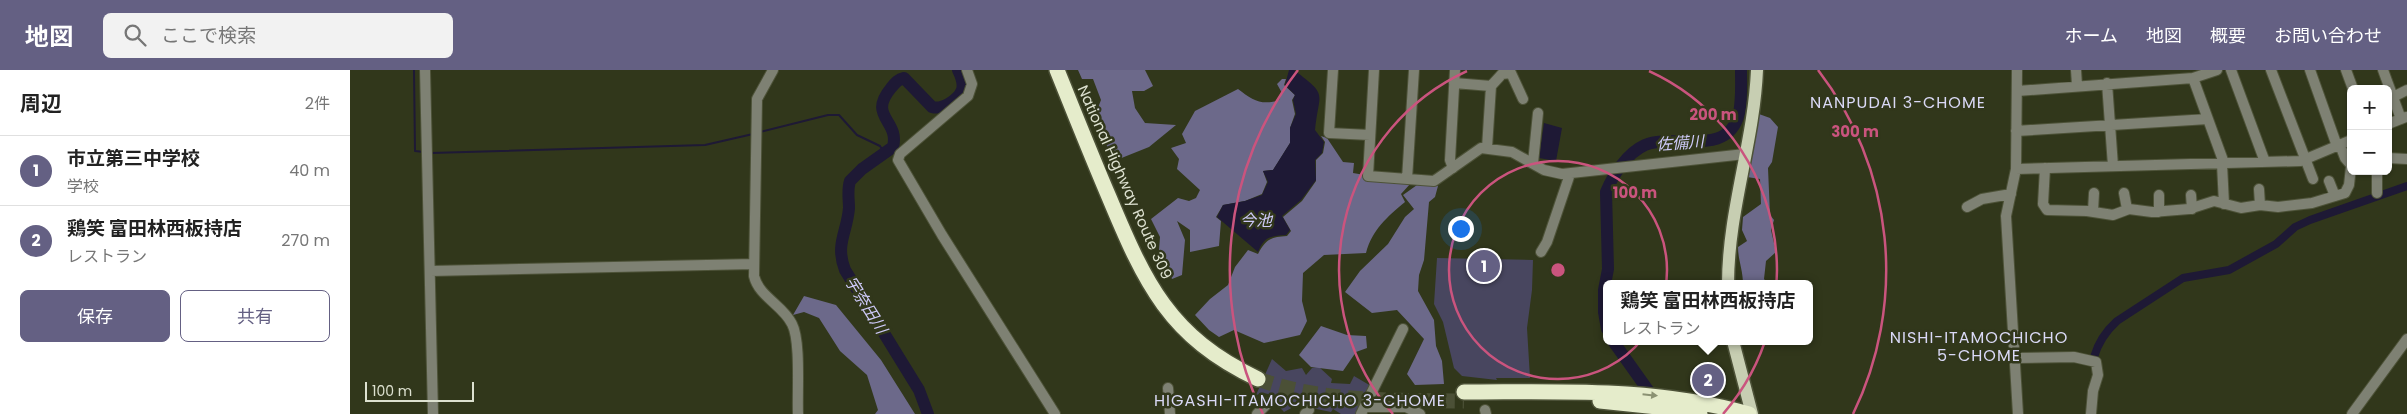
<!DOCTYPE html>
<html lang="ja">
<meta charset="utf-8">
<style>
body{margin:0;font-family:Poppins,"Noto Sans JP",sans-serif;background:#f2f2f2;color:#222}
.controls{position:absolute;right:15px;top:15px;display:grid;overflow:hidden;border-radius:8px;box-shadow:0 1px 4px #0004}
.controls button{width:45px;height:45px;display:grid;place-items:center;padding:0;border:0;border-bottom:1px solid #e0e0e0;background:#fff;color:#222;font:25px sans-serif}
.scale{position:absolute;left:15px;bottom:12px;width:109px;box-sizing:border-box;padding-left:5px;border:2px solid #dde1d0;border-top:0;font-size:14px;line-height:18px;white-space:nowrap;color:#dde1d0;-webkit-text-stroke:4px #31371b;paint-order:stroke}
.you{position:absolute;left:1110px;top:158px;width:18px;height:18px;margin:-12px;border:4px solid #fff;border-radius:50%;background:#1a73e8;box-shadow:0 0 0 8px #1a73e833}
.badge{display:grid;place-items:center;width:32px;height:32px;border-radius:50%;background:#646083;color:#fff;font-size:16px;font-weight:700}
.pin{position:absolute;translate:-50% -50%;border:2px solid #fff;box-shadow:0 1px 5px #0006}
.popup{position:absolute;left:1253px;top:210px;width:210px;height:65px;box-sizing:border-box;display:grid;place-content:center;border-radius:8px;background:#fff;filter:drop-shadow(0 1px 4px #0005);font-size:16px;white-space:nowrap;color:#767676}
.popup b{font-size:19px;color:#222}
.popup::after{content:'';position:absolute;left:50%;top:100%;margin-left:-10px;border:10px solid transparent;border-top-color:#fff}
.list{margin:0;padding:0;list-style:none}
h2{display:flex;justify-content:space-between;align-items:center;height:65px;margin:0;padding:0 20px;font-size:21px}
h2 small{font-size:16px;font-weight:400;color:#767676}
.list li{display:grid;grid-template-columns:32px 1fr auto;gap:15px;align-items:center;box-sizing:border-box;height:70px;padding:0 20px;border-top:1px solid #e0e0e0}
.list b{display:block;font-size:19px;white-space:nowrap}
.list p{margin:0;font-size:16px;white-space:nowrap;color:#767676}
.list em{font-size:16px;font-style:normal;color:#767676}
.actions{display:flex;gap:10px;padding:15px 20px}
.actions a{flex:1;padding:11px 0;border:1px solid #646083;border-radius:8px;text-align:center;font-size:18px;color:#646083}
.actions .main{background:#646083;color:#fff}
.icon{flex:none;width:28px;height:28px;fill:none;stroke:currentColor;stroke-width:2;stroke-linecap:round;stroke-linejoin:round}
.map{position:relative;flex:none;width:2057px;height:344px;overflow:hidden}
header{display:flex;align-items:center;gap:30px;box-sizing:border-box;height:70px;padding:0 25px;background:#646083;color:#fff}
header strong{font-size:24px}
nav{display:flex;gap:28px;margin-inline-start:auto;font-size:18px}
.search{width:350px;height:45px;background:#f2f2f2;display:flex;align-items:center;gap:12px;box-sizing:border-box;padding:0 18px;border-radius:8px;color:#767676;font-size:19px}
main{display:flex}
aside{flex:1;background:#fff}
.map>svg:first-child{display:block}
.green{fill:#48465f}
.forest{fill:#6c698a}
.water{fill:#1e1935}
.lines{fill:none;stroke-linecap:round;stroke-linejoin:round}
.stream{stroke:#1e1935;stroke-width:2}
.canal{stroke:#1e1935;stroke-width:8}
.river{stroke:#1e1935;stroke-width:12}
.highway-tunnel{stroke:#4b5036;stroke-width:15;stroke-dasharray:15 8;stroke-linecap:butt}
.minor-casing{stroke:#4d5238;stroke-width:12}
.major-casing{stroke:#4d5238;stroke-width:15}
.highway-casing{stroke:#4d5238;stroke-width:18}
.minor{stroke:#7e8173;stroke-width:10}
.major{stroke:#c7ceb2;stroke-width:12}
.highway{stroke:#e5eccb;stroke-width:15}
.oneway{fill:#8b9273}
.ring{fill:none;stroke:#ca547e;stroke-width:2.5}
.labels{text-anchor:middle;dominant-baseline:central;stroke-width:5;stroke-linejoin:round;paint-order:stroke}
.street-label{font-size:15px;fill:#dde1d0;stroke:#31371b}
.neighbourhood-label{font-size:16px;letter-spacing:1px;fill:#dad9f6;stroke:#31371b}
.water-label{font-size:16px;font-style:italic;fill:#cecaf9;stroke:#31371b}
.centre{fill:#ca547e;stroke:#31371b;stroke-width:2.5}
.ring-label{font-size:15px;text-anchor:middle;font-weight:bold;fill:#ca547e;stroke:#31371b;stroke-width:5;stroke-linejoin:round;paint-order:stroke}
</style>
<header>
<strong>地図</strong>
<div class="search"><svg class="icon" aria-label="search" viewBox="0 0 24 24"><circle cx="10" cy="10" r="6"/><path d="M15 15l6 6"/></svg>ここで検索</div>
<nav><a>ホーム</a><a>地図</a><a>概要</a><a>お問い合わせ</a></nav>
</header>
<main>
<aside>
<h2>周辺<small>2件</small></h2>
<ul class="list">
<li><span class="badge">1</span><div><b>市立第三中学校</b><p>学校</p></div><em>40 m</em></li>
<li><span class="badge">2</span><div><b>鶏笑 富田林西板持店</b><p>レストラン</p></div><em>270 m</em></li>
</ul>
<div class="actions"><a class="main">保存</a><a>共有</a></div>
</aside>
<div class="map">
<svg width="2057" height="344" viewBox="0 0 2057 344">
<rect width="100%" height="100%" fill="#31371b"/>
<path class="green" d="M1087,188L1183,190L1182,220L1177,258L1180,308H1146L1147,310L1112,306L1104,298L1093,252L1084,234Z
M922,289L936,301L952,298L956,305L962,298L969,297L982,309L981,313L1000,314L1004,306L1021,316L1006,344H991L983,339L981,342L947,335L934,342L923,330L922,325L914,323L906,325Z"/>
<path class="forest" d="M728,0H795L803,16L794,21H782L785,38L795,53L826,55L799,77L764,91L744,48L751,30L743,9H732Z
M932,9H936L934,15L945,25L942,30L945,44L940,58V73L923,100L913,101L917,112L912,124L895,131L873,135L866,147L871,151L869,176L840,182V160L827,151L835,170L832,205L822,209L809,180L810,167L801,149L828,128L839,131L846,128L850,120L827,99L829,89L821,78L836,73L832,64L845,41L888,19C902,30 912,36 929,30L932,23L927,14Z
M1409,44L1420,48L1428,57L1422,92L1418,98L1420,145L1424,150L1421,160L1426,182L1416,191L1414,209L1418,214H1393C1393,200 1388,190 1388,177L1397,171L1392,160L1393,147L1411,134L1410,109L1397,107L1398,83Z
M971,66L977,68L993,92L1004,93L1003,103L1061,113L1051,124L1055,132C1037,147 1022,160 1016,183L974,185L953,203L952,231L957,251L950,265L914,273L884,260L869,267L859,260L845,245L860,229L878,215L885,197L898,180L908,184C916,169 921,167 937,166L941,161L933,147L952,131L966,111V90L973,83L975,72Z
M1067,115L1088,116L1085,127L1079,132L1074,190L1069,205L1068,221L1084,250L1086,276L1092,291L1094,314L1065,315L1057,304L1074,269L1047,240L1022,243L995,222L1010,201L1038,174L1055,147L1064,139L1053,125Z
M454,226L486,235L531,290L565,344H525L528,340L517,305L490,281L469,248L454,242L443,245Z
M971,256L997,265L1016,266L1017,278L1006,282L993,301L961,297L949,285Z"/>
<path class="water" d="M939,0H944C979,27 969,20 965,60L974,72L972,83L965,90L966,110L951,130L932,146L940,160L936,165C920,166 914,167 908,182L867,147L873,135L895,131L912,125L918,112L913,101L923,100L940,73V58L946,44L943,30L945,25L935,15Z
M1194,53L1212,58L1206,91L1189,88Z"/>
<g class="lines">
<path class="stream" d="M64,0L65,81L74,82
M410,62L478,45H489L507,65L530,76L535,84
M81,83L355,75L403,64"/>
<path class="canal" d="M1744,287C1748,273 1756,261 1767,251L1833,208L1879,200L1926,174L1945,157L1960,150L2057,116"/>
<path class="river" d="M1257,259L1254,242V220L1258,199L1256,122C1263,105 1277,83 1295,75C1324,63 1379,88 1389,43C1392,29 1391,14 1391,0
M1263,271L1305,330
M578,344L569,320L495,200C485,174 497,163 499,138C499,129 497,120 500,111L512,99L543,77C550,50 517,47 541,18C545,13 548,9 554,8L582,37C592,40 608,30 612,20C614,13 611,6 608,0"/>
<path class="highway-tunnel" d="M908,309C974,333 1045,330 1114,331"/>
<defs>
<path id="minor" d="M75,0L83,344
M423,0L407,29L404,206C409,227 433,235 442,254C451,271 447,323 448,344
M617,0L622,14L618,26L550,84L548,90L592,165L705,344
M983,0L979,63L1020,65
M1024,0L1018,106L1084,111L1131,78L1162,82L1194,100L1212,104L1395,84
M1667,0L1666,99L1656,146L1668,344
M1726,0L1727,15
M1881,0L1915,92
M1921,0L1963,109
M1960,0L1987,76
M1996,0L2003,19
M2033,0L2051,49
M1843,8L1874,93
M1104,13L1141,16L1152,4L1161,3L1173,29
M1757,13L1763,96
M1667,21L1843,8L1867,0
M2043,27L2057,20
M2038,54L2056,47
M1666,61L1858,49
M1990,75L1995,88L2001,95
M1137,78L1141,16
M2038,88L2057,89
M1183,93L1188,43
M1872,94L1874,134
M1103,98L1100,90L1105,0
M1695,98L1693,134L1697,140L1737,141L1763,145L1779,139L1802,142L1839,139L1864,131L1891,138L1910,135L1928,137L1962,133L1995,123L1999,115L2001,97
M1666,99L1951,91L2001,70
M2027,101V123
M1057,109L1064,0
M1979,111L1985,126
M1909,119L1910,135
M1774,123L1777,139
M1809,125V142
M1841,125L1842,139
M1617,137L1632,129L1661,124
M1743,141L1744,123
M1191,182L1197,172L1220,104
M80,201L404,194
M1666,288L1724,287L1746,292L1748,305L1743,321L1741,344
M818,318L820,344
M1015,337H1056L1070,344
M1135,340L1136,344
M907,344L918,333
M955,344L959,340
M1011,344L1053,259
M2002,344L2057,269"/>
<path id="major" d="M1378,214C1378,141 1404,72 1407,0
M1383,271L1402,344"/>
<path id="highway" d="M707,0C724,42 741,85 759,127C795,213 819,267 908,309
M1114,322C1211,322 1304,317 1399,344
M1250,331L1326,339L1350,344"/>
</defs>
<use href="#minor" class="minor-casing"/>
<use href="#major" class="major-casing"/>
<use href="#highway" class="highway-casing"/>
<use href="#minor" class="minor"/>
<use href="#major" class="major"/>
<use href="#highway" class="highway"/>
</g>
<defs><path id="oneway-solid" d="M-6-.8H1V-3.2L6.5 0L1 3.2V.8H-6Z" transform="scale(1.25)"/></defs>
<use class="oneway" href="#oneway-solid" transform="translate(1300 325) rotate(6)"/>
<g class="ring">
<circle cx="1208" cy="200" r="109"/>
<path d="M1043 344A219 219 0 0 1 1117 1M1299 1A219 219 0 0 1 1373 344"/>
<path d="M913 344A328 328 0 0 1 948 0M1468 0A328 328 0 0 1 1503 344"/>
</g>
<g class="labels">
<g class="street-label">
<text transform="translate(775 112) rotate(66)">National Highway Route 309</text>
</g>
<g class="neighbourhood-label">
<text x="1548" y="32">NANPUDAI 3-CHOME</text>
<text x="1629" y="267">NISHI-ITAMOCHICHO<tspan x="1629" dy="18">5-CHOME</tspan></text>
<text x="950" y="330">HIGASHI-ITAMOCHICHO 3-CHOME</text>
</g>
<g class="water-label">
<text transform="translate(1330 73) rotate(-4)">佐備川</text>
<text x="906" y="150">今池</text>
<text transform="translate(516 235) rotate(58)">宇奈田川</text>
</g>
</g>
<circle cx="1208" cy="200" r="8" class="centre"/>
<g class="ring-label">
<text x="1363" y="50">200 m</text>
<text x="1505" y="67">300 m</text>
<text x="1285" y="128">100 m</text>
</g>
</svg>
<div class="controls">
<button>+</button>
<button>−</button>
</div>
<div class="scale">100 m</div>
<div class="you"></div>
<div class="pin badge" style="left:1134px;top:196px">1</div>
<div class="pin badge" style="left:1358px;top:310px">2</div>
<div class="popup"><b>鶏笑 富田林西板持店</b>レストラン</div>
</div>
</main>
